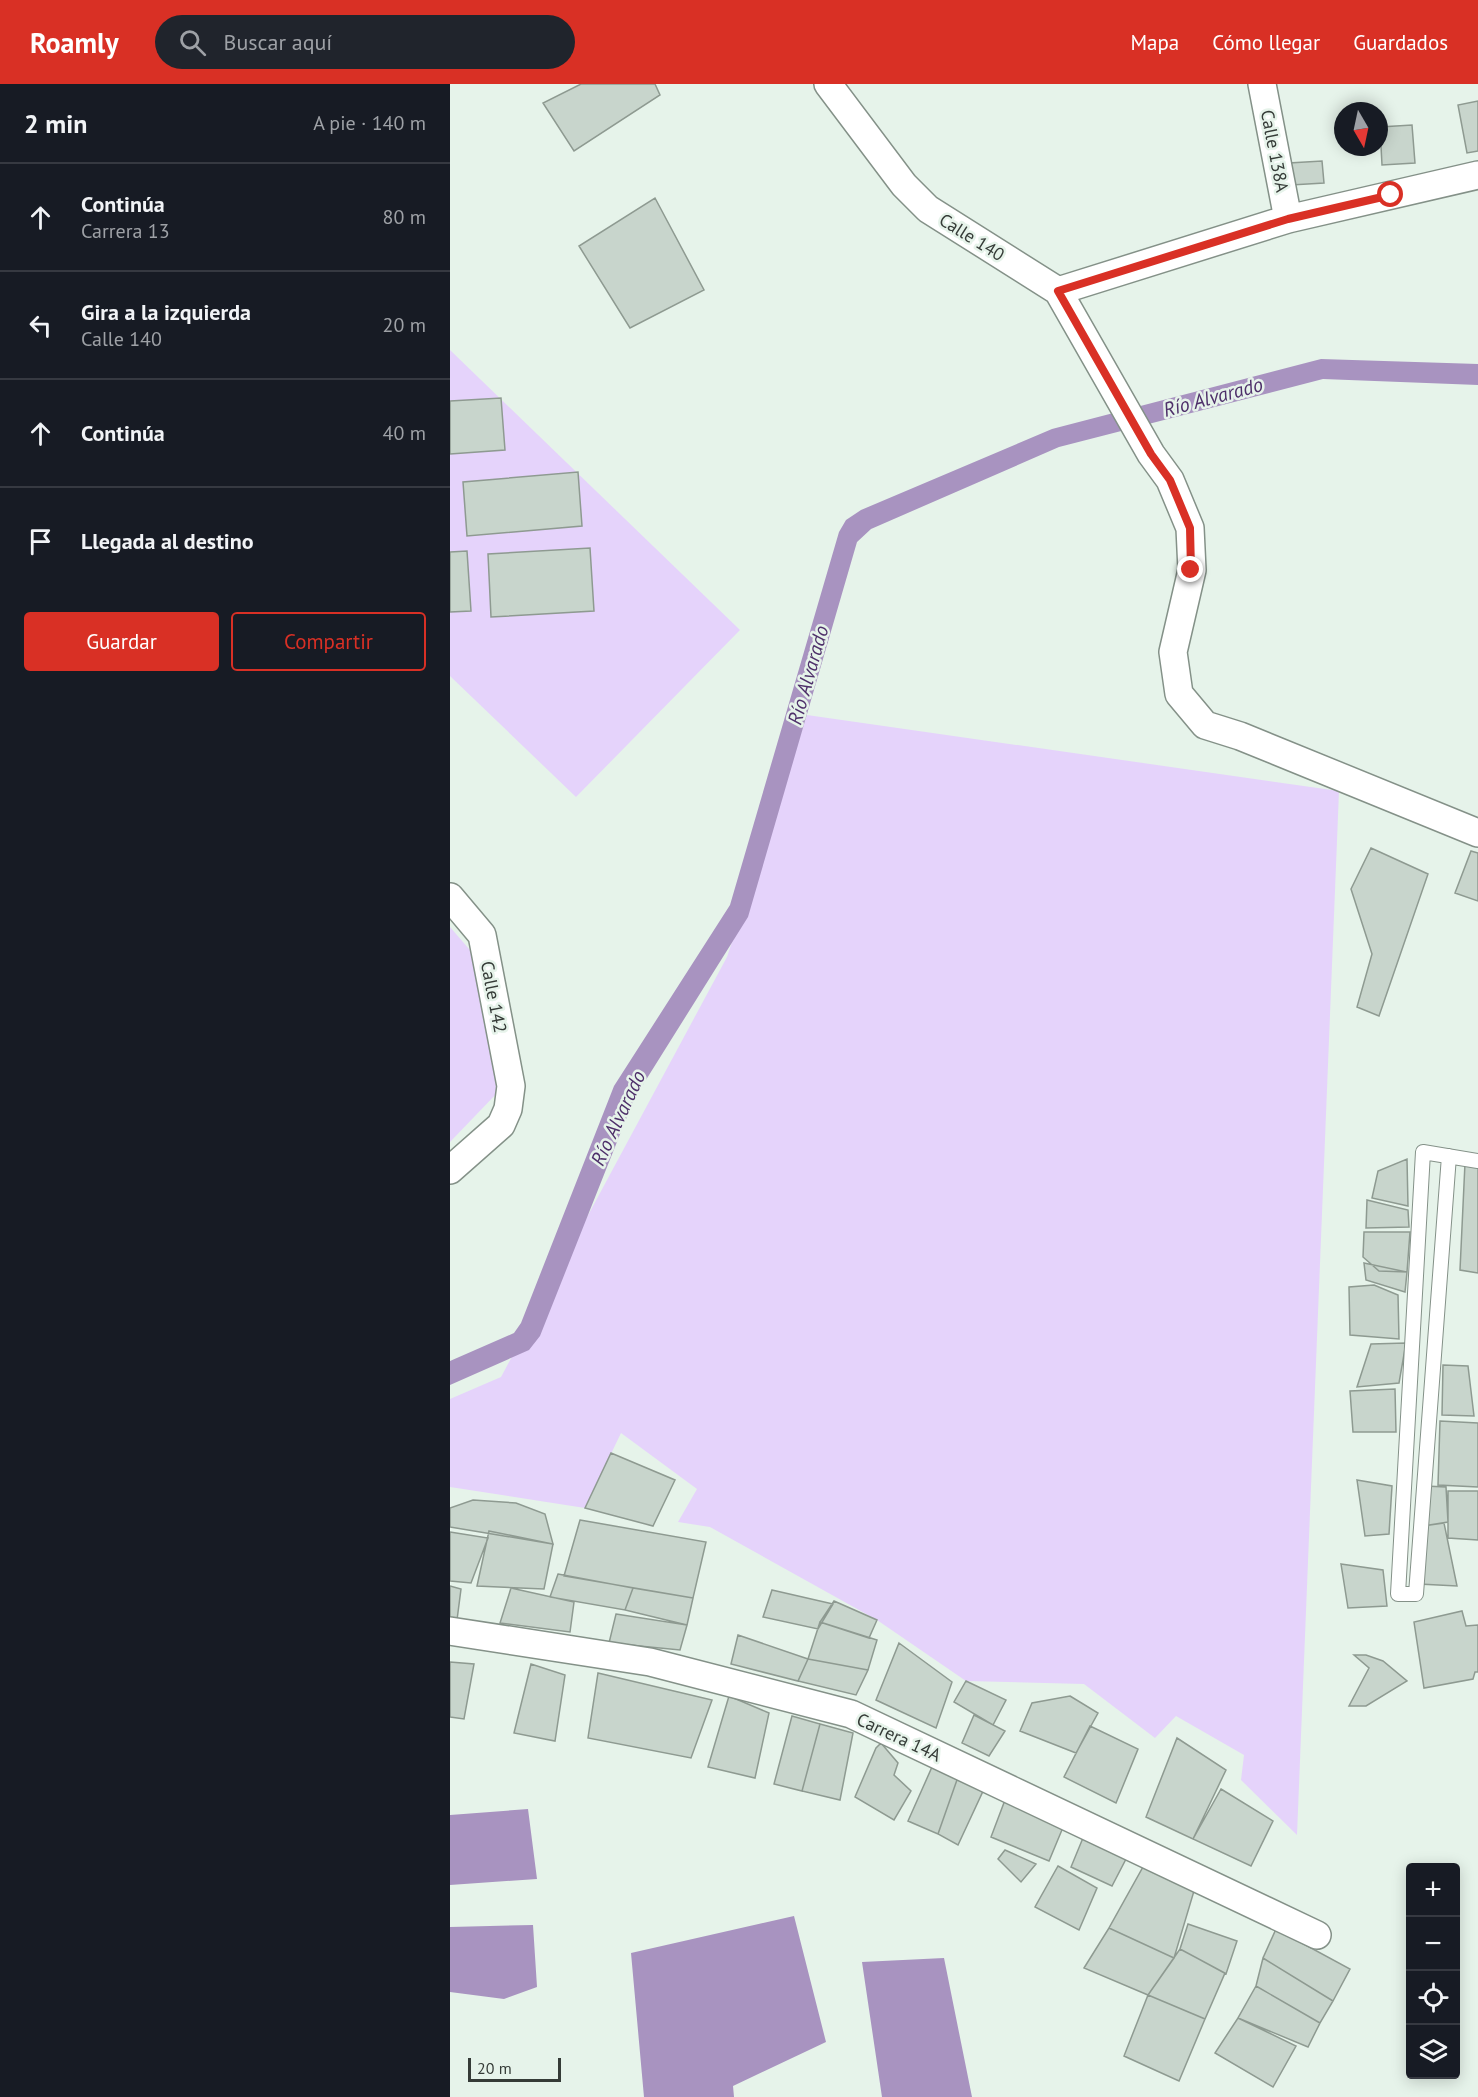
<!DOCTYPE html>
<html lang="es">
<meta charset="utf-8">
<style>
body{margin:0;font-family:"PT Sans",sans-serif;background:#20242c;color:#f1f3f6}
.controls{position:absolute;right:18px;bottom:18px;display:grid;overflow:hidden;border-radius:6px;box-shadow:0 3px 15px #0003}
.controls button{width:54px;height:54px;display:grid;place-items:center;padding:0;border:0;border-bottom:2px solid #363941;background:#171b24;color:#f1f3f6;font:30px sans-serif}
.compass{position:absolute;left:884px;top:18px;width:54px;height:54px;border-radius:50%;background:#171b24;box-shadow:0 3px 15px #0003;rotate:171deg}
.scale{position:absolute;left:18px;bottom:15px;width:93px;box-sizing:border-box;padding-left:6px;border:3px solid #353b37;border-top:0;font-size:16px;line-height:21px;white-space:nowrap;color:#353b37;-webkit-text-stroke:4px #e6f3ea;paint-order:stroke}
.stop{position:absolute;width:18px;height:18px;margin:-14px;border:4px solid #d93025;border-radius:50%;background:#fff}
.stop.end{background:#d93025;border-color:#fff;box-shadow:0 2px 6px #0008}
.list{margin:0;padding:0;list-style:none}
h2{display:flex;justify-content:space-between;align-items:center;height:78px;margin:0;padding:0 24px;font-size:26px}
h2 small{font-size:20px;font-weight:400;color:#9ea1a6}
.list li{display:grid;grid-template-columns:39px 1fr auto;gap:18px;align-items:center;box-sizing:border-box;height:108px;padding:0 24px;border-top:2px solid #363941}
.list b{display:block;font-size:22px;white-space:nowrap}
.list p{margin:0;font-size:20px;white-space:nowrap;color:#9ea1a6}
.list em{font-size:20px;font-style:normal;color:#9ea1a6}
.actions{display:flex;gap:12px;padding:18px 24px}
.actions a{flex:1;padding:14px 0;border:2px solid #d93025;border-radius:6px;text-align:center;font-size:21px;color:#d93025}
.actions .main{background:#d93025;color:#fff}
.icon{flex:none;width:33px;height:33px;fill:none;stroke:currentColor;stroke-width:2;stroke-linecap:round;stroke-linejoin:round}
.map{position:relative;flex:none;width:1028px;height:2013px;overflow:hidden}
header{display:flex;align-items:center;gap:36px;box-sizing:border-box;height:84px;padding:0 30px;background:#d93025;color:#fff}
header strong{font-size:28px}
nav{display:flex;gap:33px;margin-inline-start:auto;font-size:21px}
.search{width:420px;height:54px;background:#20242c;display:flex;align-items:center;gap:15px;box-sizing:border-box;padding:0 21px;border-radius:33px;color:#9ea1a6;font-size:22px}
main{display:flex}
aside{flex:1;background:#171b24}
.map>svg:first-child{display:block}
.green{fill:#e5d3fb}
.water{fill:#a893c0}
.building{fill:#c8d5cc;stroke:#8e9a91;stroke-width:1.5}
.lines{fill:none;stroke-linecap:round;stroke-linejoin:round}
.lane-casing{stroke:#849188;stroke-width:16}
.street-casing{stroke:#849188;stroke-width:30}
.lane{stroke:#fff;stroke-width:14}
.street{stroke:#fff;stroke-width:27}
.route{stroke:#d93025;stroke-width:8}
.labels{text-anchor:middle;dominant-baseline:central;stroke-width:5;stroke-linejoin:round;paint-order:stroke}
.street-label{font-size:18px;fill:#353b37;stroke:#e6f3ea}
.water-label{font-size:20px;font-style:italic;fill:#4e306a;stroke:#e6f3ea}
</style>
<header>
<strong>Roamly</strong>
<div class="search"><svg class="icon" aria-label="search" viewBox="0 0 24 24"><circle cx="10" cy="10" r="6"/><path d="M15 15l6 6"/></svg>Buscar aquí</div>
<nav><a>Mapa</a><a>Cómo llegar</a><a>Guardados</a></nav>
</header>
<main>
<aside>
<h2>2 min<small>A pie · 140 m</small></h2>
<ul class="list">
<li><svg class="icon" aria-label="ahead" viewBox="0 0 24 24"><path d="M12 20V5M6 11l6-6 6 6"/></svg><div><b>Continúa</b><p>Carrera 13</p></div><em>80 m</em></li>
<li><svg class="icon" aria-label="left" viewBox="0 0 24 24"><path d="M17 20v-9H6M10 6l-5 5 5 5"/></svg><div><b>Gira a la izquierda</b><p>Calle 140</p></div><em>20 m</em></li>
<li><svg class="icon" aria-label="ahead" viewBox="0 0 24 24"><path d="M12 20V5M6 11l6-6 6 6"/></svg><div><b>Continúa</b></div><em>40 m</em></li>
<li><svg class="icon" aria-label="arrive" viewBox="0 0 24 24"><path d="M6 21V4h12l-3 4 3 4H6"/></svg><div><b>Llegada al destino</b></div></li>
</ul>
<div class="actions"><a class="main">Guardar</a><a>Compartir</a></div>
</aside>
<div class="map">
<svg width="1028" height="2013" viewBox="0 0 1028 2013">
<rect width="100%" height="100%" fill="#e6f3ea"/>
<path class="green" d="M0,266L290,546L126,713L0,592Z
M357,631L889,707L847,1751L791,1696L794,1671L726,1632L705,1654L634,1600L516,1597L427,1536L260,1443L228,1438L247,1405L171,1349L135,1424L0,1403V1315L51,1293L277,873Z
M0,843L32,880L50,1006L0,1058Z"/>
<path class="water" d="M871,275L1028,280V301L873,295L609,363L421,445L407,458L298,833L184,1015L90,1252L79,1266L0,1301V1277L64,1249L71,1239L164,1002L280,821L389,448L396,436L411,426L602,345Z
M78,1725L87,1795L0,1801V1731Z
M344,1832L376,1958L283,2002L284,2013H194L181,1869Z
M83,1841L87,1903L54,1915L0,1908V1843Z
M494,1874L522,2013H432L412,1878Z"/>
<path class="building" d="M131,0H205L210,11L124,67L93,19Z
M1028,17V67L1017,69L1008,21Z
M962,41L965,79L932,81L930,43Z
M872,77L874,99L841,101L839,79Z
M205,114L254,206L180,244L129,162Z
M51,314L55,366L0,370V317Z
M128,388L132,442L17,452L13,398Z
M140,464L144,527L41,533L38,470Z
M17,467L21,527L0,528V468Z
M921,764L978,790L929,932L907,923L922,870L901,805Z
M1021,767L1028,769V817L1005,809Z
M957,1075L958,1122L922,1114L928,1087Z
M1015,1079L1028,1080V1189L1010,1186Z
M917,1116L958,1126L959,1143L916,1144Z
M914,1148H960L957,1188L929,1187L913,1173Z
M914,1179L957,1188L955,1208L916,1196Z
M924,1201L948,1211L949,1255L900,1251L899,1203Z
M956,1259L949,1299L907,1303L921,1260Z
M993,1281L1018,1282L1024,1332L992,1331Z
M945,1305L946,1348H903L900,1307Z
M990,1337L1028,1339V1403L988,1401Z
M161,1369L225,1396L203,1442L135,1424Z
M907,1396L942,1402L939,1450L915,1452Z
M975,1402L996,1403L998,1438L973,1442Z
M998,1407H1028V1456L998,1454Z
M23,1416L66,1419L95,1430L103,1460L0,1443V1424Z
M130,1436L256,1458L243,1514L114,1492Z
M994,1439L1007,1502L969,1500L973,1442Z
M39,1447L103,1460L94,1505L27,1502Z
M0,1448L38,1454L21,1499L0,1497Z
M891,1480L933,1486L937,1522L898,1524Z
M108,1490L183,1504L175,1526L100,1513Z
M0,1502L11,1505L7,1536L0,1535Z
M61,1504L124,1518L120,1548L50,1539Z
M183,1504L243,1514L237,1541L175,1526Z
M322,1506L383,1520L368,1545L313,1533Z
M384,1517L427,1536L419,1554L370,1538Z
M1012,1527L1016,1542L1028,1541V1588H1025L1023,1595L974,1604L964,1538Z
M166,1530L237,1541L230,1566L159,1559Z
M370,1538L427,1556L418,1586L358,1575Z
M288,1551L358,1575L348,1597L281,1580Z
M449,1559L502,1598L486,1644L426,1616Z
M904,1571H916L933,1577L957,1597L916,1622H899L919,1584Z
M358,1575L418,1586L406,1611L348,1597Z
M0,1578L24,1580L14,1635L0,1633Z
M81,1580L115,1591L105,1657L64,1649Z
M148,1589L262,1616L241,1674L138,1654Z
M516,1597L556,1616L543,1641L504,1618Z
M279,1612L319,1629L305,1694L258,1683Z
M620,1612L648,1629L626,1669L570,1647L582,1619Z
M524,1631L555,1647L539,1672L512,1659Z
M342,1632L370,1640L352,1707L324,1700Z
M370,1640L403,1649L390,1716L352,1707Z
M640,1642L688,1665L666,1719L614,1693Z
M727,1654L776,1686L743,1755L696,1733Z
M431,1659L448,1679L444,1691L461,1707L444,1736L405,1713L426,1664Z
M482,1683L508,1693L488,1750L458,1737Z
M508,1693L534,1705L508,1761L488,1750Z
M771,1705L823,1737L801,1782L743,1755Z
M555,1716L614,1741L599,1777L541,1753Z
M635,1749L676,1775L662,1802L621,1783Z
M555,1766L586,1780L571,1798L548,1775Z
M608,1782L647,1804L629,1846L585,1823Z
M693,1783L744,1807L724,1874L659,1844Z
M738,1840L787,1857L776,1890L730,1865Z
M659,1844L724,1874L698,1911L634,1884Z
M826,1845L900,1885L883,1917L813,1874Z
M730,1865L775,1889L755,1935L698,1911Z
M813,1874L883,1917L870,1939L806,1902Z
M806,1902L870,1939L858,1963L788,1934Z
M698,1911L755,1935L729,1997L674,1972Z
M788,1934L846,1962L823,2003L765,1969Z"/>
<g class="lines">
<defs>
<path id="lane" d="M999,1072L966,1510H948L973,1068L1028,1077"/>
<path id="street" d="M378,0L454,101L478,125L608,207L701,370L720,396L740,444L742,486L723,568L729,610L755,641L790,652L1028,749
M812,0L838,135
M608,207L838,135L1028,91
M0,813L32,851L61,1002L58,1025L51,1041L0,1086
M0,1547L200,1578L401,1630L867,1851"/>
</defs>
<use href="#lane" class="lane-casing"/>
<use href="#street" class="street-casing"/>
<use href="#lane" class="lane"/>
<use href="#street" class="street"/>
</g>
<g class="lines">
<path class="route" d="M741,486L740,444L720,396L701,370L608,207L838,135L941,111"/>
</g>
<g class="labels">
<g class="street-label">
<text transform="translate(825 67) rotate(79)">Calle 138A</text>
<text transform="translate(522 153) rotate(32)">Calle 140</text>
<text transform="translate(44 913) rotate(79)">Calle 142</text>
<text transform="translate(449 1653) rotate(25)">Carrera 14A</text>
</g>
<g class="water-label">
<text transform="translate(763 313) rotate(-15)">Río Alvarado</text>
<text transform="translate(358 591) rotate(-74)">Río Alvarado</text>
<text transform="translate(168 1034) rotate(-65)">Río Alvarado</text>
</g>
</g>
</svg>
<div class="controls">
<button>+</button>
<button>−</button>
<button><svg class="icon" aria-label="locate" viewBox="0 0 24 24"><circle cx="12" cy="12" r="6"/><path d="M12 2v4M12 18v4M2 12h4M18 12h4"/></svg></button>
<button><svg class="icon" aria-label="layers" viewBox="0 0 24 24"><path d="M12 4l9 5-9 5-9-5zM3 14l9 5 9-5"/></svg></button>
</div>
<svg class="compass" viewBox="-18 -18 36 36"><path d="M0-13l5 13h-10z" fill="#e53935"/><path d="M0 13l5-13h-10z" fill="#9ea1a6"/></svg>
<div class="scale">20 m</div>
<div class="stop" style="left:941px;top:111px"></div>
<div class="stop end" style="left:741px;top:486px"></div>
</div>
</main>
